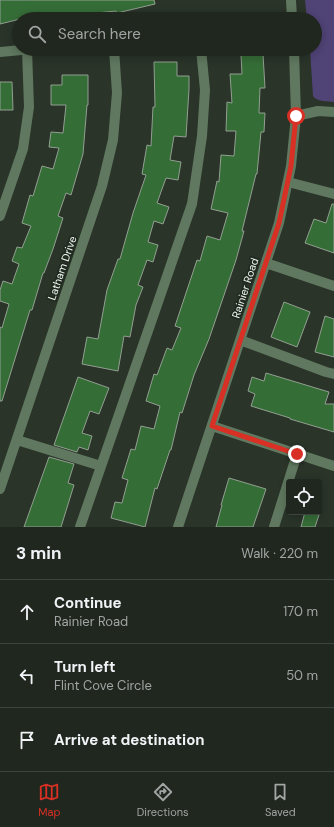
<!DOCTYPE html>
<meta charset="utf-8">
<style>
body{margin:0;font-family:"DM Sans",sans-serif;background:#282f28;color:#f1f3f6}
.controls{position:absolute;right:12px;bottom:12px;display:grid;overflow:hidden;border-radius:4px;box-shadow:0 2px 10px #0003}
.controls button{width:36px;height:36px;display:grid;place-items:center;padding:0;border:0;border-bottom:1px solid #3d443d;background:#20271f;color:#f1f3f6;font:20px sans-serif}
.stop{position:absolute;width:12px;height:12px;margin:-9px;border:3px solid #d93025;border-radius:50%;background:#fff}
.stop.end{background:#d93025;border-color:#fff;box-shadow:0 1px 4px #0008}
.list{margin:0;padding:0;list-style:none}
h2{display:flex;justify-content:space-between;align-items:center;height:52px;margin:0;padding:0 16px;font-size:17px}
h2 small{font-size:13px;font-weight:400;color:#a2a5a4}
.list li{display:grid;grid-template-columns:26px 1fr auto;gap:12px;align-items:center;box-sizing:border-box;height:64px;padding:0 16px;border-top:1px solid #3d443d}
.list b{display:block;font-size:15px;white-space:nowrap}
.list p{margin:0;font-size:13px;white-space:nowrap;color:#a2a5a4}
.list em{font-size:13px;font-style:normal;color:#a2a5a4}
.icon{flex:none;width:22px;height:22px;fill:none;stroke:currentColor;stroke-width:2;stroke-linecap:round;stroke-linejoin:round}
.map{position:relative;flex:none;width:334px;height:527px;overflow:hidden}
.search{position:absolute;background:#20271f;box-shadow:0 2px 10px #0003;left:12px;right:12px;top:12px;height:44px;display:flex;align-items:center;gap:10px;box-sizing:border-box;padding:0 14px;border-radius:22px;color:#a2a5a4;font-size:15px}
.sheet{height:244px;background:#20271f}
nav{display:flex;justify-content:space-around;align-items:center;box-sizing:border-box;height:56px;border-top:1px solid #3d443d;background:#20271f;font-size:11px;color:#a2a5a4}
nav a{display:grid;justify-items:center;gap:2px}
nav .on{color:#d93025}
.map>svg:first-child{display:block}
.green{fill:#504376}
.building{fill:#356d37;stroke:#929f91}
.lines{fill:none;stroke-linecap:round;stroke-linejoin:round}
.minor{stroke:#60785f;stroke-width:10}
.route{stroke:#d93025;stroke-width:5}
.labels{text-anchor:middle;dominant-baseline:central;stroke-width:3.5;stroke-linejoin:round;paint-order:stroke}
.street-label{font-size:11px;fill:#eff6ee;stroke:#202a20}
</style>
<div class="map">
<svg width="334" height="527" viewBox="0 0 334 527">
<rect width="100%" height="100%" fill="#2a3429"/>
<path class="green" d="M305,0H334V102C327,101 317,102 313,96L310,49H315V19H307Z"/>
<path class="building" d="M0,0H154L155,4L117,13L116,11L37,19L36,15L0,24Z
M263,54L265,88H260L259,113H265L264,132H261L257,174H256L242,231H244L236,260L209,339L194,375L182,413L180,412L171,450H170L157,489L155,488L145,527L111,518L115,502L122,503L128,480L122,478L131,449L135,450L141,426L154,429L160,406L146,401L154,374L157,375L167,348L172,350L181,328L175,326L197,260L200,261L207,236L220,240L228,213L211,209L217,181L219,182L221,155L234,156L236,131H226L227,102L232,103L230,74H242L241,55Z
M154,62H177V76H189V89L186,137L174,136L170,160L181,162L178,180L166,178L157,203L169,207L163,224L154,221L148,242L158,245L153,262L147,260L138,285L143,287L136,305L130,337L124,336L118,371L82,364L87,337L98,339L107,290L118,259H120L133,213L146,175L142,174L147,145L151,146L153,107H155Z
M62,75H88V105H87L83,154L71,195L66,193L58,216L63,218L53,249L44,273H43L32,310H30L2,401H0V327L2,328L9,304L0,301V290L3,281L12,284L19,264L12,261L17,247L22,248L31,226L22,223L30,195L33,196L42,166L53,169L59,148L49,147L51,132L63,133L66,105H51V85H62Z
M0,82H12L13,110H0Z
M332,204H334V253L305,243L314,219L326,223Z
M284,302L310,312L297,347L271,337Z
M325,316L334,319V357L315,352Z
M266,373L329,392L325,404H334V432L290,419V418L251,406L255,394L248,391L252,377L264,381Z
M78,377L109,388L99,414L90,411L82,433L92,436L88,450L79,447L77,452L54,445Z
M49,457L74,464L68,483L74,485L61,527H24Z
M229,478L266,489L253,527H216L222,505H221Z
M305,512H320L315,527H301Z"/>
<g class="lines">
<path class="minor" d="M291,0L292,19
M0,52L32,49
M296,116L318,111L334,112
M288,182L334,194
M0,216L23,149L29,107L27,49
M266,263L334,286
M240,340L326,372L334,374
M212,426L334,466
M17,440L101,466
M0,489L102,186L113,140L117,93L114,49
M80,527L192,204L202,136L205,90L201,49
M178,527L279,223L291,166L296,116L294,49
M274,527L297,454"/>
</g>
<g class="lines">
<path class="route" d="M296,116L291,166L279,223L212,426L297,454"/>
</g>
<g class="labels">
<g class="street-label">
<text transform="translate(62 268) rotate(-71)">Latham Drive</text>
<text transform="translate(245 288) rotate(-72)">Rainier Road</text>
</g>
</g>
</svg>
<div class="controls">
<button><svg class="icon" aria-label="locate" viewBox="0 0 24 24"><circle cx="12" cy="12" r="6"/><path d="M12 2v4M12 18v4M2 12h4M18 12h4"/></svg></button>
</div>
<div class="stop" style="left:296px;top:116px"></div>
<div class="stop end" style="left:297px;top:454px"></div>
<div class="search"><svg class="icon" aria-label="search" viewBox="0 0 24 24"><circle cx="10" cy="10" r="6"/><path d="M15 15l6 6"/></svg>Search here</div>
</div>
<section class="sheet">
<h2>3 min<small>Walk · 220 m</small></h2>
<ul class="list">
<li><svg class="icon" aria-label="ahead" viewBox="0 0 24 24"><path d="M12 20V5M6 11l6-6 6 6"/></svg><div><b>Continue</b><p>Rainier Road</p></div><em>170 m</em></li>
<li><svg class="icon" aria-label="left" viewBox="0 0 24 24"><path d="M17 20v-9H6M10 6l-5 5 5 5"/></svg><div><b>Turn left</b><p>Flint Cove Circle</p></div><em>50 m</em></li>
<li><svg class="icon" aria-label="arrive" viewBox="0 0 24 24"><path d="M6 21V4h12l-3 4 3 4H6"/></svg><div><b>Arrive at destination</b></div></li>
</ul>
</section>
<nav>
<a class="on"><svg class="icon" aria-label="map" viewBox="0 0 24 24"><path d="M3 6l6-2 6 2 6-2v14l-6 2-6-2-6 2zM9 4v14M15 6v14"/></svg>Map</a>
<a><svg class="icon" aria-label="directions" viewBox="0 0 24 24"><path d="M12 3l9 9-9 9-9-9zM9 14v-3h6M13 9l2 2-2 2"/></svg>Directions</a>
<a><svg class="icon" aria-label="saved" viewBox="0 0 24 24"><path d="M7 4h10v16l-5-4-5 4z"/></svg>Saved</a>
</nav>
